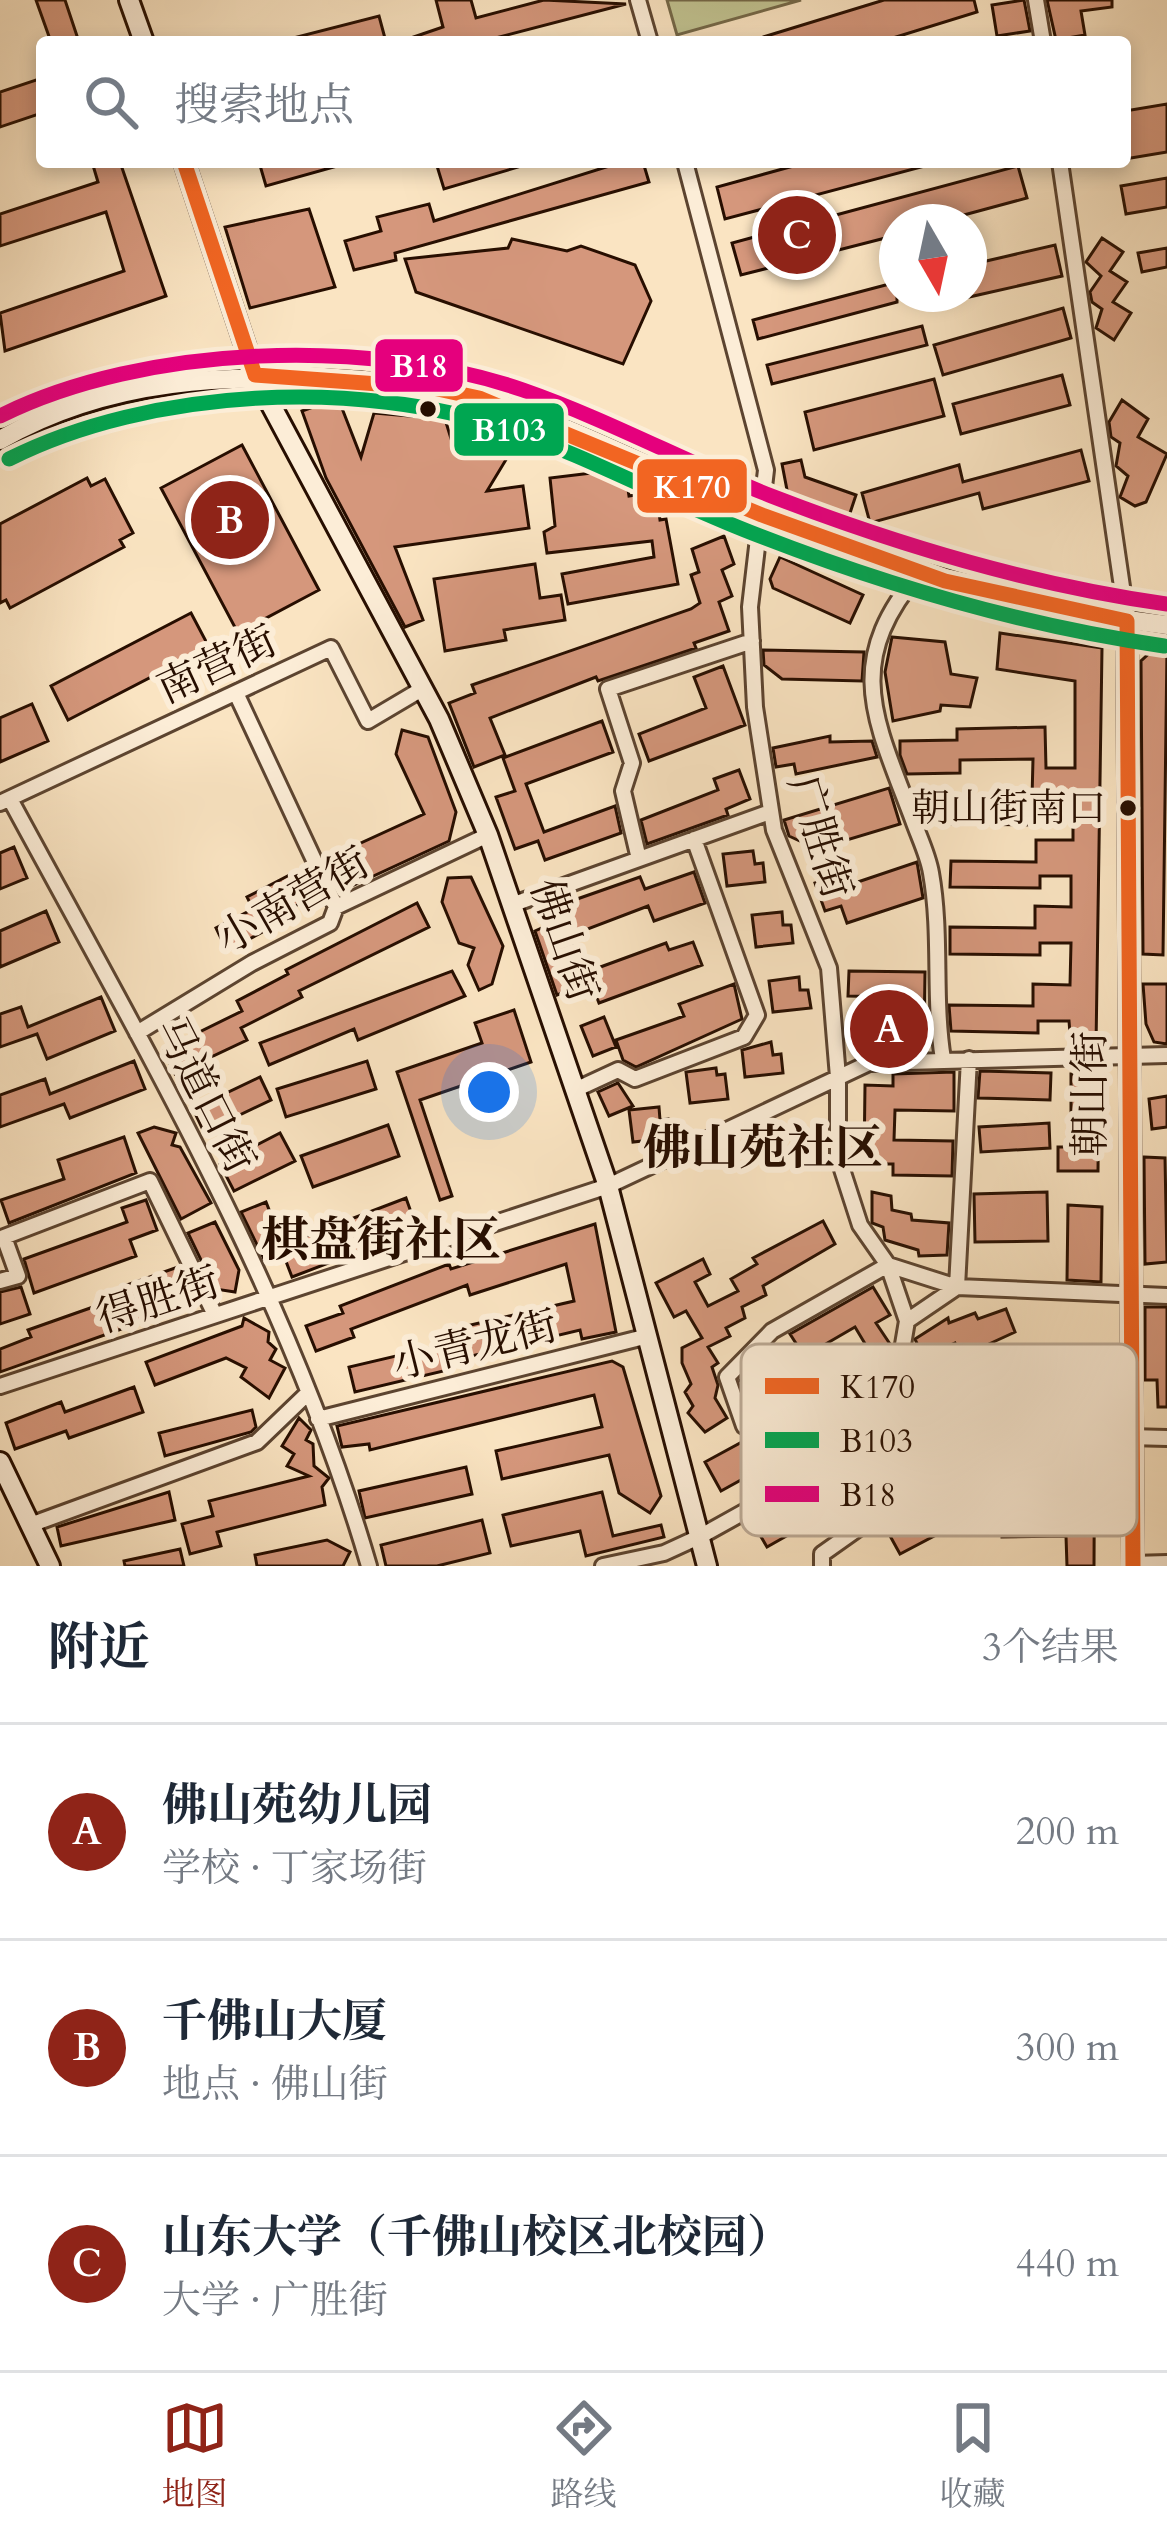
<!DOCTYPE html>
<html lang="zh">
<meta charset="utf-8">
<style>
body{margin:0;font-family:Cardo,"Noto Serif SC",serif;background:#f6f6f7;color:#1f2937}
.compass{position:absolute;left:879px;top:204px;width:108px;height:108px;border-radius:50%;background:#fff;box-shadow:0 6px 18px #0003;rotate:171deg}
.you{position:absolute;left:489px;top:1092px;width:42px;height:42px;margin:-30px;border:9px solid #fff;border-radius:50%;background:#1a73e8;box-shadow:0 0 0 18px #1a73e833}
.badge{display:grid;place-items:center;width:78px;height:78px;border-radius:50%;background:#8f2418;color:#fff;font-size:39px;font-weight:700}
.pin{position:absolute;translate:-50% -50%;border:6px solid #fff;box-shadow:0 3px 12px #0006}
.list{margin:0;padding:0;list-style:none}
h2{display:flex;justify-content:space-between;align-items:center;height:156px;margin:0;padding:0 48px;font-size:51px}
h2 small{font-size:39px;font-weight:400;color:#747a83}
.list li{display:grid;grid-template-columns:78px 1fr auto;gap:36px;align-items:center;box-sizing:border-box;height:216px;padding:0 48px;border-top:3px solid #e0e1e3}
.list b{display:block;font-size:45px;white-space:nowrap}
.list p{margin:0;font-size:39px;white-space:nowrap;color:#747a83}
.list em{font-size:39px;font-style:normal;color:#747a83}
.icon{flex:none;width:66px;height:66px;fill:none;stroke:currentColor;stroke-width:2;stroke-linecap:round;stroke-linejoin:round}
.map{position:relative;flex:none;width:1167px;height:1566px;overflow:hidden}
.search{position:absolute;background:#fff;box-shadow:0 6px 18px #0003;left:36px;right:36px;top:36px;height:132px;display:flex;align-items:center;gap:30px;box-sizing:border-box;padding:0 42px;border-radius:12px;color:#747a83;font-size:45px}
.sheet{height:804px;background:#fff}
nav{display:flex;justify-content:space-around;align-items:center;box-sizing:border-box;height:168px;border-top:3px solid #e0e1e3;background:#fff;font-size:33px;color:#747a83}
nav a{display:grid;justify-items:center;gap:6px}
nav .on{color:#8f2418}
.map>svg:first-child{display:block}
.green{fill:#c1c391;stroke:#746848;stroke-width:3}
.building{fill:#d5977c;stroke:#270e00;stroke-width:3;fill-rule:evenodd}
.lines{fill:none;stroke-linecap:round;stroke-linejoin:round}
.street-casing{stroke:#5c4430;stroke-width:20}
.secondary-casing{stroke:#270e00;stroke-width:24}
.street{stroke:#fcedd7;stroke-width:14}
.secondary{stroke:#fcedd7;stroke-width:18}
.bus-1-casing{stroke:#fcedd7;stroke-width:24}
.bus-2-casing{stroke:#fcedd7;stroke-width:24}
.bus-3-casing{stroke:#fcedd7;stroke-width:24}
.bus-1{stroke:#f26522;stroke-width:15}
.bus-2{stroke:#00a651;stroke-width:15}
.bus-3{stroke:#e5007d;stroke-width:15}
.bus-dot{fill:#270e00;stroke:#fcedd7;stroke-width:4.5}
.labels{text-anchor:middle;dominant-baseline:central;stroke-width:12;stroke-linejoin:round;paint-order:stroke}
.bus-label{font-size:39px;fill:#270e00;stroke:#fcedd7;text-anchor:end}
.street-label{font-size:42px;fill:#270e00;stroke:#fcedd7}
.quarter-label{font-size:48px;font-weight:bold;fill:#270e00;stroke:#fcedd7}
.key{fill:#fcedd7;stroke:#bcaa96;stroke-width:3}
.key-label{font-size:33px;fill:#270e00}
.line-badge{stroke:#fcedd7;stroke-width:4.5}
.badge-label{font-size:33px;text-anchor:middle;font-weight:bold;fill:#fff}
</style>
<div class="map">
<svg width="1167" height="1566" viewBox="0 0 1167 1566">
<rect width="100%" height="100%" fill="#fae4c2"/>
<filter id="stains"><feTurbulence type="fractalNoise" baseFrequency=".00167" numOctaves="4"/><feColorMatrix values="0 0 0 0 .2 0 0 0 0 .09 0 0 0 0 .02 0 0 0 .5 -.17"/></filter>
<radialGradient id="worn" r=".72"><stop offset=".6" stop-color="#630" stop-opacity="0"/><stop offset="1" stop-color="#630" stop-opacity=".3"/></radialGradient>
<path class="green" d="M667,0H801L677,35Z"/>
<path class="building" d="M36,0H65L79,42H51Z
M436,0H471L476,18L544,0L626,4L480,42H399L443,27Z
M884,0H974L977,12L880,42H747Z
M1024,0L1030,31L997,36L992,5Z
M1047,0H1112V7L1081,11L1085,35L1056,40Z
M379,16L386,42H294L293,38Z
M42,78V113L0,127V92Z
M1167,104V152L1125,159V111Z
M92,162H120L166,296L5,351L0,313L124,271L106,212L0,246V214L98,182Z
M259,162H340L341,165L266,186Z
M449,162H525V165L444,189L437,166Z
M622,162H643L649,182L395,253L396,260L354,270L345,241L381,231L377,217L429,204L434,221Z
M808,162H924L925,166L725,219L717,187Z
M1018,166L1027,198L938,222H897V235L741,275L732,243Z
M1167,178V207L1126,214L1121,186Z
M309,209L335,287L250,308L225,227Z
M1102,238L1123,252L1110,271L1127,282L1113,302L1131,313L1114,340L1096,328L1102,309L1092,302L1090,292L1101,276L1086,262Z
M512,239L567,251L581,246L635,265L651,301L623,364L416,292L405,259L508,248Z
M1055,245L1062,276L969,297V265Z
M1167,248V267L1142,272L1138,253Z
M897,282V302L758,339L753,320Z
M1063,308L1071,338L943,375L934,345Z
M922,326L927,345L772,384L767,365Z
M1062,375L1070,405L961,434L953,404Z
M934,379L944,416L814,450L805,412Z
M338,398L361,457L374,413L445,419L452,442L463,427L507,458L487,491L523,486L529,528L395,547L423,620L405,627L326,478L302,411Z
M1122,400L1148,419L1138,437L1167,454L1146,502L1135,506L1120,497L1128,476L1116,466L1120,443L1111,437L1109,422Z
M242,445L319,590L238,633L161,488Z
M1081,450L1089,481L983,509L979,493L870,523L862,493L959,465L963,482Z
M801,460L805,477L856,495L849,516L788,495L782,464Z
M625,469L629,496L642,494L647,507L658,506L660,520L666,519L678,584L568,604L562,574L654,557L652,541L547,553L544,532L555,526L550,478Z
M87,478L91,486L105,479L133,533L120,540L124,547L10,608L6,600L0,603V524Z
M724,536L734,564L722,570L732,596L719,602L729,631L694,643L696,648L598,681L596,677L490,718L505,755L474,767L449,703L475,693L472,685L691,609L700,603L691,575L699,572L692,549Z
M780,557L863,595L850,623L773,588L770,579Z
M535,564L540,598L561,595L565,620L504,630L506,640L445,651L434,579Z
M191,613L209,647L68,720L51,686Z
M1000,633L1102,648L1096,1046H1071L1069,1021H1038V1033L951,1031L949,1005L1033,1006V984L1070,985L1071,943H1040V955L950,954V927L1035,928V906L1071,907V876H1040V888L950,887L951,861L1036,862V840H1073V813H1038V825L948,824L949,797L1032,798L1033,759L960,760V773L907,774L900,755V741L957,740V729L1045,727L1046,768H1075V681L997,669Z
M892,637L945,642L951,674L977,678L970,707L941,705L940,711L893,721L885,672Z
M1156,647L1167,648L1163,955L1143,954L1141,661Z
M763,650L864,652L862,681L782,679L764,665Z
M723,666L745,725L649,761L639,734L706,708L694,677Z
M32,704L48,741L0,762V718Z
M602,721L613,752L526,784L544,832L615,806L621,833L545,860L538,841L515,849L496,797L515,791L503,758Z
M402,730L428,737L456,812L449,841L341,891L326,859L424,814L396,754Z
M830,736V742L872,741L877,757L796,774L794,764L776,767L773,748Z
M739,770L750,799L726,809L728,815L647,844L641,820L718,790L714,779Z
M889,788L900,824L817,849L789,836L784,820Z
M14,847L27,878L0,889V853Z
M753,851L755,864L763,863L765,882L727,886L723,854Z
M917,862L923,898L847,923L841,906L825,911L815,883L837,876L840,888Z
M305,867L318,894L268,920L272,927L227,951L216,928L253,909L247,897Z
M694,872L705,903L654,921L648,906L569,936L584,973L666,943L669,950L693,942L702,965L599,1003L591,982L557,995L535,931L557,921L560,905L640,877L645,889Z
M471,877L503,946L492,984L479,990L468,965L474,948L459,943L442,902L448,878Z
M417,903L429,927L299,991L302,997L241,1028L247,1040L175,1074L163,1050L242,1011L237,1001L288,974L286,970Z
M46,911L59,942L0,967V931Z
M782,912L783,925H791L793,943L756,947L752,915Z
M452,971L465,996L358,1040L354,1029L269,1065L260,1043Z
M849,971L925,972L924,1041L899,1040V997L848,996Z
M799,977L800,990H808L811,1008L773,1012L769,981Z
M734,984L742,1019L636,1067L623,1060L616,1040L684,1016L679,1004Z
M1143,984H1167V1044L1154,1042L1146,1024Z
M101,997L115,1031L47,1059L37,1034L0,1047V1014L21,1007L28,1027Z
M514,1010L531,1062L420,1100L452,1196L440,1200L397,1072L482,1043L475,1023Z
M604,1017L616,1047L593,1056L581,1026Z
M771,1042L773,1055L781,1054L783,1073L745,1077L742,1050Z
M134,1061L145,1089L70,1118L64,1104L0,1127V1095L45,1079L50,1094Z
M367,1061L376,1089L286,1117L277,1089Z
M716,1068L717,1075L725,1074L728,1099L690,1103L686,1072Z
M980,1071L1051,1073L1050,1100L978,1098Z
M954,1072V1111L895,1110L894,1140L953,1141L952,1176L893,1175V1164H864L865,1085L893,1086V1074Z
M1071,1074H1099L1098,1171H1058V1147H1071Z
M260,1077L271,1100L204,1132L193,1109Z
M618,1083L633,1106L609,1116L598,1092Z
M1167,1096V1127L1152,1129L1149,1099Z
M659,1107L660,1120L668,1119L670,1138L633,1142L629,1110Z
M1049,1123L1050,1148L981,1152L979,1127Z
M388,1125L399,1156L313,1187L301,1156Z
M154,1127L176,1133L172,1145L180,1147L211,1203L181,1219L138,1133Z
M280,1133L295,1161L234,1191L220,1164Z
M124,1137L136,1173L9,1223L1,1200L64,1179L58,1160Z
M1144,1157L1165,1158L1167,1262L1145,1264Z
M872,1192L891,1196L892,1210L911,1214L912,1220L949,1223L947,1255L919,1256L918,1250L885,1240L883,1227L872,1223Z
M1047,1192L1048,1241L975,1242L974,1194Z
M406,1198L417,1229L292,1277L282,1251L264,1259L241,1212L266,1202L283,1245Z
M146,1200L157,1230L130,1240L136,1256L34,1293L24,1259L127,1222L122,1208Z
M1068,1205L1102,1207L1101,1282L1067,1280Z
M823,1221L835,1244L763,1286L766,1295L742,1307L745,1318L726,1328L730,1336L708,1347L718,1363L712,1367L718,1385L715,1398L727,1418L705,1432L688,1413L693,1406L685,1392L691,1384L682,1363V1348L702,1338L686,1311L674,1317L656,1283L703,1259L710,1274L695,1282L708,1306L738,1291L731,1279L757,1264L753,1258Z
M215,1222L239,1270L235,1292L215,1289L188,1233Z
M595,1224L616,1332L582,1339L580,1330L450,1361L452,1369L355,1392L349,1367L439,1346L436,1333L574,1301L566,1264L470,1295L467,1285L351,1329L354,1337L316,1351L306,1326L343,1313L340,1306L449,1264L451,1269Z
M178,1267L187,1294L140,1310L144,1321L0,1372V1349L31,1337L28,1330L130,1294L127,1285Z
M21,1287L30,1314L0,1324V1292Z
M873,1287L890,1315L876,1323L890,1344L874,1354L883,1367L831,1402L819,1391L813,1383L867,1347L855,1327L793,1363L802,1376L753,1410L740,1380L753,1369L758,1376L799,1348L790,1334Z
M1145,1307H1167V1407H1158L1157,1380H1145Z
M1006,1309L1015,1332L989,1344L1004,1397L941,1418L927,1380L917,1402L909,1376L913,1353L920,1350L915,1339L948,1318L949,1323L975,1313L978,1319ZM955,1343L965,1365L938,1374L931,1354Z
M244,1318L269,1332L268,1342L276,1349L270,1360L285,1368L269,1398L241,1377L246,1368L226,1358L155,1385L146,1362L242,1326Z
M1023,1356H1095L1094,1566H1067L1066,1536L1002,1537L1001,1495L1074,1494L1073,1446H1027V1414H1075V1388H1023Z
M612,1361L623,1367L661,1496L650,1513L619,1493L609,1455L502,1479L496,1451L602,1427L594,1395L370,1450L369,1444L342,1447L337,1426Z
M134,1387L143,1412L69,1438L66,1431L15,1449L6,1423L61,1402L65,1412Z
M252,1410L256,1427L251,1432L165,1456L159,1433Z
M299,1418L311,1430L306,1440L313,1444L314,1466L329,1478L322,1487L325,1505L217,1532L221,1546L190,1554L182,1524L213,1516L209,1501L309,1476L287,1466L294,1454L282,1446Z
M814,1418L827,1450L776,1478L768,1465L721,1491L705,1462L764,1430L770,1442Z
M466,1467L472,1494L365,1518L359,1491Z
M851,1483L861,1503L857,1496L767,1547L754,1525L801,1496L808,1508Z
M964,1491L976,1514L900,1554L884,1525Z
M169,1492L175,1520L61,1546L57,1527Z
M602,1492L613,1536L661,1525L664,1537L586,1556L580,1531L511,1546L503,1515Z
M482,1520L490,1553L437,1566H386L381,1545Z
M327,1540L350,1552L343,1566H257L255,1555Z
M180,1549L184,1566H125L124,1561Z"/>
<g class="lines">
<defs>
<path id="street" d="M638,0L650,42
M1036,0L1043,42
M685,162L766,470L750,607L755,707L774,830L829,968L838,1077V1157L860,1225L888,1265L957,1287L1167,1296
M1060,162L1127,621
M920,572C842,663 875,719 913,820C919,837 928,855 931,873C942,935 933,998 943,1059
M236,693L336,907
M10,799C144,1047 290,1294 369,1566
M0,803L331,648L368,721L422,689
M639,859L623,791L632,763L608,689L752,641
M514,904L770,812
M137,1033L252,963L330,923L336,907L488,835
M577,1089L618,1070L635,1079L744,1037L757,1015L694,839
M0,1281L18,1276L4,1237L150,1181L215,1315
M907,1321L957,1287L969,1059
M0,1386L608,1186L869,1063L1167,1055
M318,1419L648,1336
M1129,1437L1167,1438
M30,1525L257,1442L308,1393
M1133,1564L1167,1563
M603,1566L664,1553L701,1536L848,1454L874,1429L898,1374L907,1321L888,1265L772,1331L727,1377L744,1426L806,1400L819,1403L880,1513L822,1554V1566"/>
<path id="secondary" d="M129,0L144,42
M184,162L255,375L439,719L488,835L608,1186L707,1566
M0,440C109,377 230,373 353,382C395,385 437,387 479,398C578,426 669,479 765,516C896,566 1027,609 1167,625
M1127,621L1133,1566
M0,1462L50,1566"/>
</defs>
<use href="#street" class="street-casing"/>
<use href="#secondary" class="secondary-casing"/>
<use href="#street" class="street"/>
<use href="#secondary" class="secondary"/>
<defs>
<path id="bus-1" d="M184,162L255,375
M255,375L433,388L479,398L762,515L945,581L1127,621
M1127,621L1133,1566"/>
<path id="bus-2" d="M9,459C150,388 359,378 508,429C594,459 675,504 760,536C891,587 1025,626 1164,646"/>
<path id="bus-3" d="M0,416C144,344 371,337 523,390C609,420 689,464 774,497C901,546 1031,585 1167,604"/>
</defs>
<use href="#bus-1" class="bus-1-casing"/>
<use href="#bus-2" class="bus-2-casing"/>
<use href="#bus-3" class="bus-3-casing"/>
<use href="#bus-1" class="bus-1"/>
<use href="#bus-2" class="bus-2"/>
<use href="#bus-3" class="bus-3"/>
</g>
<g class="bus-dot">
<circle cx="428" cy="409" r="10"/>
<circle cx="1128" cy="808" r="10"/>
</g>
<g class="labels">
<g class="bus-label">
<text x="1106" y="808">朝山街南口</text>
</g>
<g class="street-label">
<text transform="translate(217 665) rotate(-25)">南营街</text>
<text transform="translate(820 837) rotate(73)">广胜街</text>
<text transform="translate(293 901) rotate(-30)">小南营街</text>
<text transform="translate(564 940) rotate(71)">佛山街</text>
<text transform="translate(1090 1094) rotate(-90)">朝山街</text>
<text transform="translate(205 1095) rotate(63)">马道口街</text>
<text transform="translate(158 1300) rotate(-18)">得胜街</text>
<text transform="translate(475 1345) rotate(-14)">小青龙街</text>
</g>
<g class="quarter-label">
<text x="763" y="1148">佛山苑社区</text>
<text x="381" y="1240">棋盘街社区</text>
</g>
</g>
<rect x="741" y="1344" width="396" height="192" rx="18" class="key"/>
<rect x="765" y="1378" width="54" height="16" fill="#f26522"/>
<rect x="765" y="1432" width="54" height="16" fill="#00a651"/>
<rect x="765" y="1486" width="54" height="16" fill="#e5007d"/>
<g class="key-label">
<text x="840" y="1398">K170</text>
<text x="840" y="1452">B103</text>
<text x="840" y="1506">B18</text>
</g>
<g class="line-badge">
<rect x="373" y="337" width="92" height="57" rx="12" fill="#e5007d"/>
<rect x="452" y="401" width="114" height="57" rx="12" fill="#00a651"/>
<rect x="635" y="457" width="114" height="58" rx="12" fill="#f26522"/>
</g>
<g class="badge-label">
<text x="419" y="377">B18</text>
<text x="509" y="441">B103</text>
<text x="692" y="498">K170</text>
</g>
<rect width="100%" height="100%" filter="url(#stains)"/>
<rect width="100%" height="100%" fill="url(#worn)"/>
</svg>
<svg class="compass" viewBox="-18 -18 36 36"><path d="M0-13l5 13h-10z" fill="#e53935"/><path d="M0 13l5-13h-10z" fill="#747a83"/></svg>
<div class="you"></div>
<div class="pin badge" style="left:889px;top:1029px">A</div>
<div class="pin badge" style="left:230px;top:520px">B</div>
<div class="pin badge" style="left:797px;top:235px">C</div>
<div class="search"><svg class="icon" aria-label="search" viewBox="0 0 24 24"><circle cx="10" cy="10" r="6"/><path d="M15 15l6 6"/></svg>搜索地点</div>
</div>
<section class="sheet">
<h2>附近<small>3个结果</small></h2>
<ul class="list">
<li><span class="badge">A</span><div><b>佛山苑幼儿园</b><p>学校 · 丁家场街</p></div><em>200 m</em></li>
<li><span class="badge">B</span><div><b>千佛山大厦</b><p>地点 · 佛山街</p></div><em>300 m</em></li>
<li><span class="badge">C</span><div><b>山东大学（千佛山校区北校园）</b><p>大学 · 广胜街</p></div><em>440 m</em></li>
</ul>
</section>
<nav>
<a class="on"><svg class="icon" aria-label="map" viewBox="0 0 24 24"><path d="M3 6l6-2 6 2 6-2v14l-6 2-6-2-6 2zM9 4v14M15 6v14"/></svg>地图</a>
<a><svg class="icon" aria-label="directions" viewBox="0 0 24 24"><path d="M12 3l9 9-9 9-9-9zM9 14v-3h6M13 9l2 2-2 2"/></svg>路线</a>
<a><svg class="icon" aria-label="saved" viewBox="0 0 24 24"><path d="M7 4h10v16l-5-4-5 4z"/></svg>收藏</a>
</nav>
